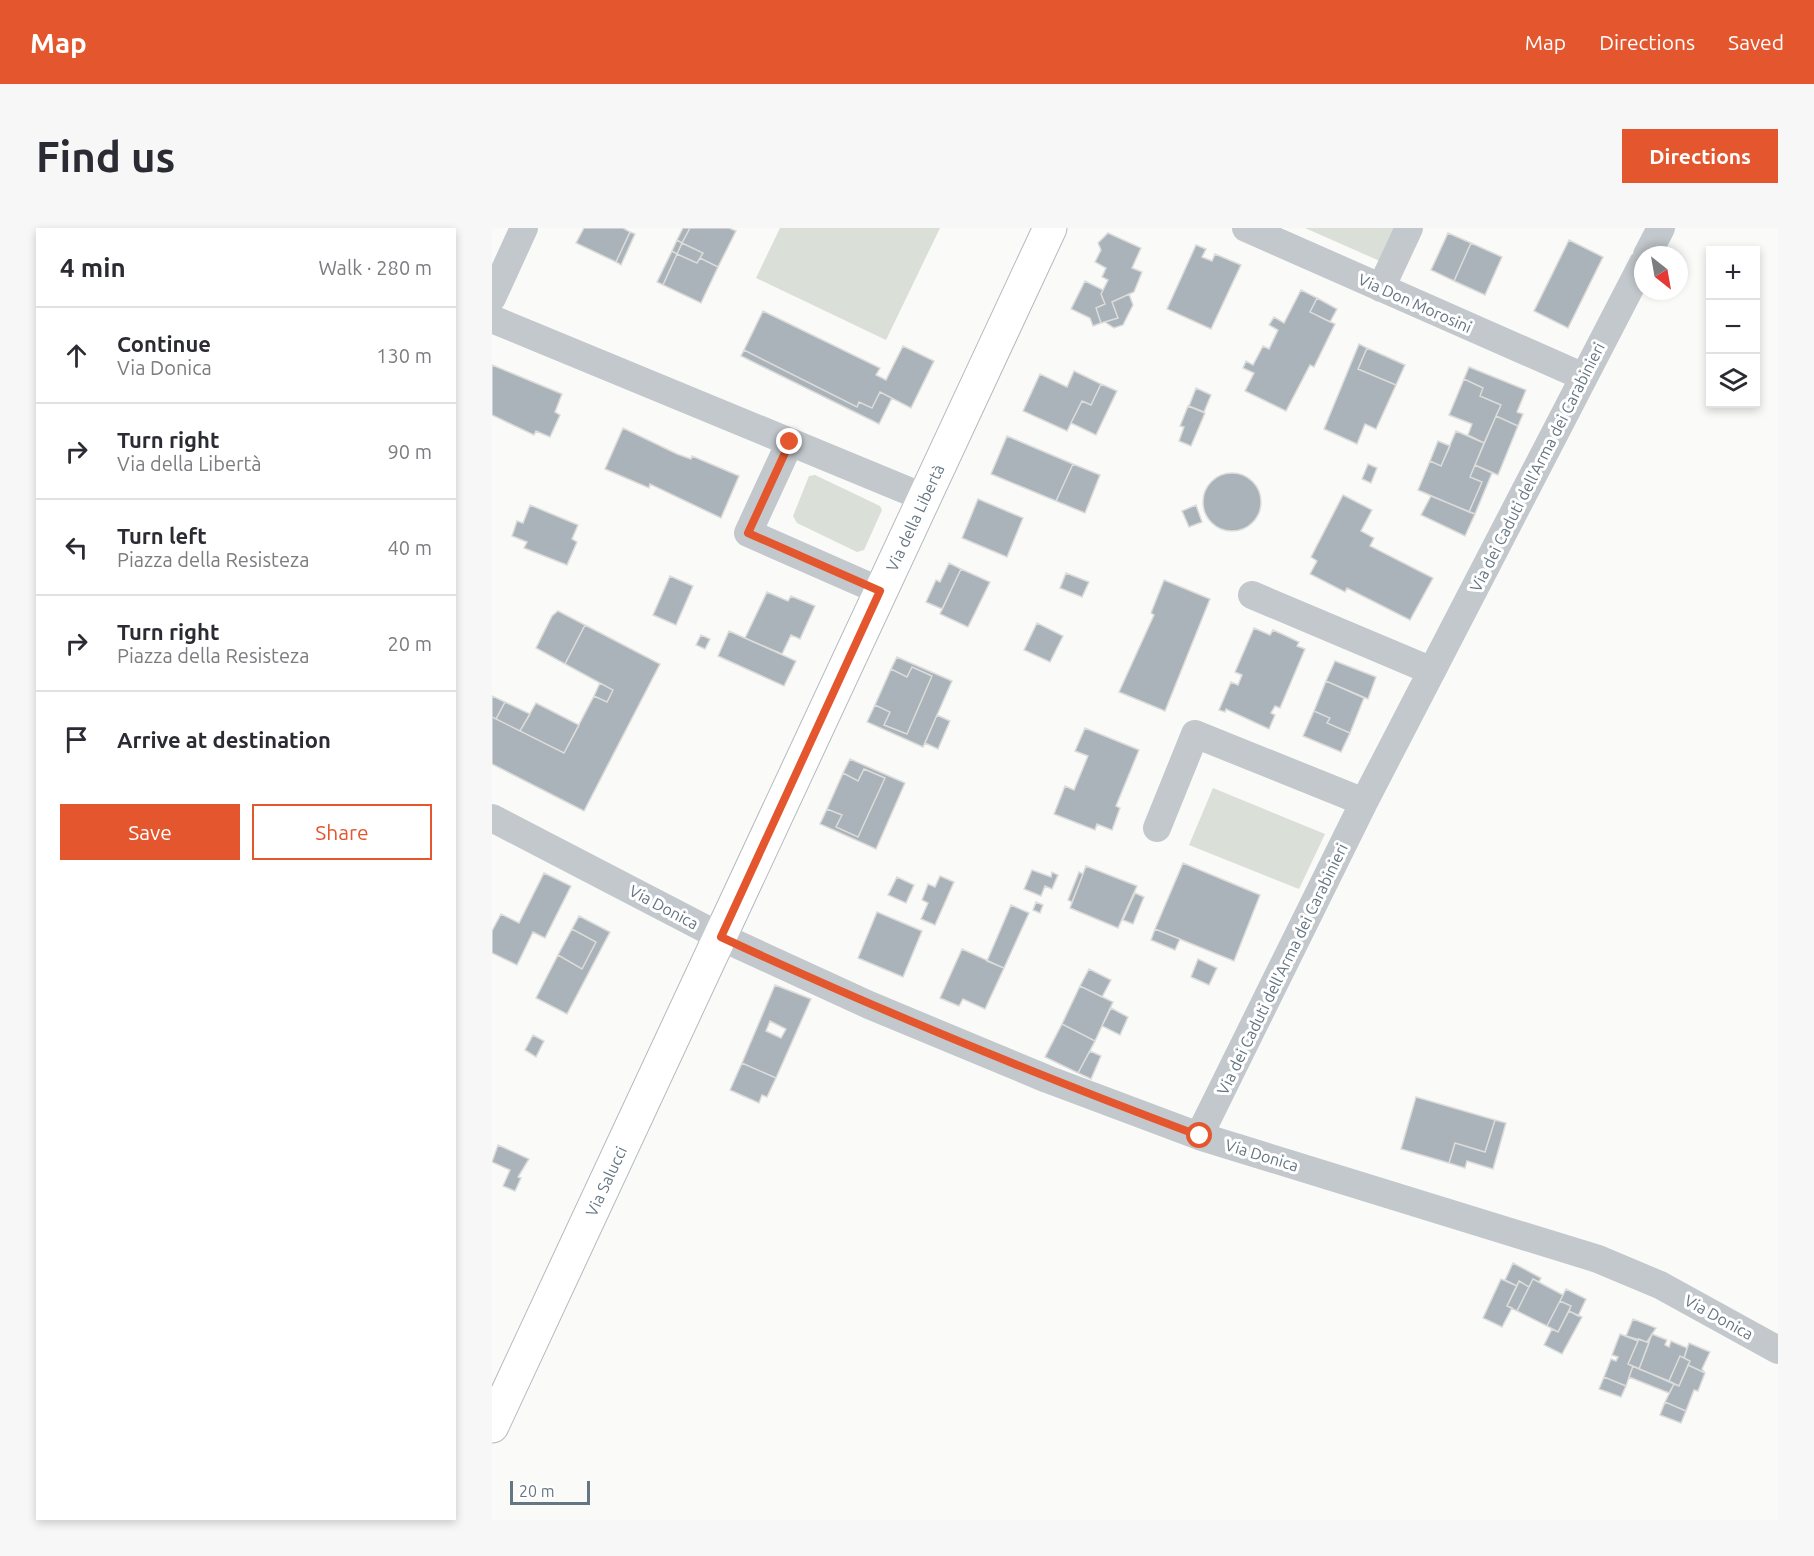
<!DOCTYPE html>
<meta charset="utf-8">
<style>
body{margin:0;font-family:Ubuntu,sans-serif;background:#f7f7f7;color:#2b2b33}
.controls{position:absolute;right:18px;top:18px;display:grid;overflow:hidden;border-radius:0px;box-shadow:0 3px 9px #0003}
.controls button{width:54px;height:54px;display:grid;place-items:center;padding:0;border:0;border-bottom:2px solid #e1e1e2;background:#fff;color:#2b2b33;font:30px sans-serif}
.compass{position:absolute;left:1142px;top:18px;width:54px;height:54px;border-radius:50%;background:#fff;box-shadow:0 3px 9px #0003;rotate:149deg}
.scale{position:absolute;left:18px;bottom:15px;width:80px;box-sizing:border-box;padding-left:6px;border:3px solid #657683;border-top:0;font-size:16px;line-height:21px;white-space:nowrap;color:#657683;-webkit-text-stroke:4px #fff;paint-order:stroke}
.stop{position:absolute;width:18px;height:18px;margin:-14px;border:4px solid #e4572e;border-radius:50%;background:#fff}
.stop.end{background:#e4572e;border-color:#fff;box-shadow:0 2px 6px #0008}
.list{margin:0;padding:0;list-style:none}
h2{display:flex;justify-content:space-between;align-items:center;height:78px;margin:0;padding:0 24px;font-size:26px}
h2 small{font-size:20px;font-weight:400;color:#7c7c81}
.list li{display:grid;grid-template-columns:39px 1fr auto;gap:18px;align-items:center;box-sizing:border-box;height:96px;padding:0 24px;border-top:2px solid #e1e1e2}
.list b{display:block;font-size:22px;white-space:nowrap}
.list p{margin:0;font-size:20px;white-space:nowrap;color:#7c7c81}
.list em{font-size:20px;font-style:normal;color:#7c7c81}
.actions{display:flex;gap:12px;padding:18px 24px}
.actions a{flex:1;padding:14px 0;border:2px solid #e4572e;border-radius:0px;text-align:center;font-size:21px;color:#e4572e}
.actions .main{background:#e4572e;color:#fff}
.icon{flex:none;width:33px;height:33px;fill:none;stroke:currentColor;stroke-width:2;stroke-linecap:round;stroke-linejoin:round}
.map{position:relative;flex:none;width:1286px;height:1292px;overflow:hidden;border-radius:0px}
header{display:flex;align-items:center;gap:36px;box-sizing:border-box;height:84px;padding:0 30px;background:#e4572e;color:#fff}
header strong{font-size:28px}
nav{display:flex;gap:33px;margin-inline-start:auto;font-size:21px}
.intro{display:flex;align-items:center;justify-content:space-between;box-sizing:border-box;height:144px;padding:0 36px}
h1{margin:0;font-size:42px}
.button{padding:15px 27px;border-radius:0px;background:#e4572e;color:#fff;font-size:21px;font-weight:700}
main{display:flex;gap:36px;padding:0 36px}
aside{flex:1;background:#fff;border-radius:0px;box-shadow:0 3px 9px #0003}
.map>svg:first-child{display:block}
.green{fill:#dadfd7}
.building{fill:#aab3b9;stroke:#dcdcda;stroke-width:1.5;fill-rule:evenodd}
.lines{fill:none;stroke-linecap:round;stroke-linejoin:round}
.major-casing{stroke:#b5babe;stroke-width:35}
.minor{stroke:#c3c8cc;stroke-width:28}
.major{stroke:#fff;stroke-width:33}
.route{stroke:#e4572e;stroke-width:8}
.labels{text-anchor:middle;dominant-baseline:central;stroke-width:6;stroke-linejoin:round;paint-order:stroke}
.street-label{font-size:16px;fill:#657683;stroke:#fff}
</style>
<header>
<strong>Map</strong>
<nav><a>Map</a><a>Directions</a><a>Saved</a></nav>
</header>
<div class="intro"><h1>Find us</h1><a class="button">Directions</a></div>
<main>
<aside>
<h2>4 min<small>Walk · 280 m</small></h2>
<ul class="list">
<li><svg class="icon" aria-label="ahead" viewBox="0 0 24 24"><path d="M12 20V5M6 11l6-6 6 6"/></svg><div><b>Continue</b><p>Via Donica</p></div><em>130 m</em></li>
<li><svg class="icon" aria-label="right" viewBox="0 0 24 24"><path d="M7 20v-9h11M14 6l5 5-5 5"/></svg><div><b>Turn right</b><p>Via della Libertà</p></div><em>90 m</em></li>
<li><svg class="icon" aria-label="left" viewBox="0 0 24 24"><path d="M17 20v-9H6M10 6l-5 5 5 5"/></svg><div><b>Turn left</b><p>Piazza della Resisteza</p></div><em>40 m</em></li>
<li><svg class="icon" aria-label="right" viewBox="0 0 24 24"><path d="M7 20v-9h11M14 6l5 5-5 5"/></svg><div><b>Turn right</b><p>Piazza della Resisteza</p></div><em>20 m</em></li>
<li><svg class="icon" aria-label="arrive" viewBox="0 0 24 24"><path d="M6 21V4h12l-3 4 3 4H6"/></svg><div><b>Arrive at destination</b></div></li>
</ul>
<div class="actions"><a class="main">Save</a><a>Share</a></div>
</aside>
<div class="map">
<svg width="1286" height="1292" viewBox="0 0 1286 1292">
<rect width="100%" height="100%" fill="#fafaf8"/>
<path class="green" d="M288,0H448L394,112L264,50Z
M813,0H906L890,34Z
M323,247L388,278L390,282L372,322L365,324L305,295L301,288L317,248Z
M721,560L833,606L807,661L697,617Z"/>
<path class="building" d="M92,0H131L138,4L124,34L84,15Z
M191,0H198L190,15L185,12Z
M198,0H237L244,3L226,39L208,30L211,25L190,15Z
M138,4L143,6L129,37L124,34Z
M616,5L649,20L640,40L650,44L642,64L620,74L626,90L609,95L604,80L613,76L609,66L616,52L610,49L614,40L603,34L609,22L606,15Z
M956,5L979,15L962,53L939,42Z
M185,12L190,15L185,26L180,23Z
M1077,12L1111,29L1076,100L1042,83Z
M190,15L211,25L205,35L185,26Z
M979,15L1010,29L993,67L962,53Z
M704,17L714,21L710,29L720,33L723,26L749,37L719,101L675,81Z
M180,23L185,26L171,57L165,54Z
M185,26L205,35L208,30L226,39L209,75L171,57Z
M593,53L611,62L609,66L613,76L604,80L609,95L601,98L598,90L579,81Z
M809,62L825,70L818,84L843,96L822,139L818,137L794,183L753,163L762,145L751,140L754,133L761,137L771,118L777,121L786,102L777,97L782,89L792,95Z
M637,66L641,77L631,97L622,100L613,94L626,90L620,74Z
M825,70L845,81L838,94L818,84Z
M271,83L388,140L384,147L394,152L411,118L442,133L419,180L388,164L380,180L367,174L365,179L252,122Z
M867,116L875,120L866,141L904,157L884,201L873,196L865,216L832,201Z
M875,120L913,137L904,157L866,141Z
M252,122L365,179L367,174L380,180L388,164L400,170L387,196L249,128Z
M0,137L70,166L63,184L68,187L58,209L44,203L42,207L0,187Z
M977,139L1034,162L1025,184L1031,186L1026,198L1004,188L1009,177L988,168L991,160L972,151Z
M582,143L609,156L599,177L590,173L575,203L531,183L548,146L575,159Z
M972,151L991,160L988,168L1009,177L992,215L976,207L980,196L957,187Z
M609,156L625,163L604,207L579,195L590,173L599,177Z
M704,160L719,167L712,184L697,178Z
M696,178L713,185L699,218L687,213L692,199L688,198Z
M1004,188L1026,198L1006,247L983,237Z
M131,200L185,226L199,231L200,228L247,248L229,290L158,256L157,260L113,241Z
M964,203L992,215L978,249L990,254L977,284L926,262L938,233L949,238Z
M515,208L581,236L564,273L499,246Z
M946,213L958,218L949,238L938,233Z
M581,236L608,247L593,285L564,273Z
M876,236L885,240L879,255L870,251Z
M983,237L1000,245L983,286L977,284L990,254L978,249Z
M711 274a29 29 0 1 1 58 0a29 29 0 1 1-58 0Z
M851,267L880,282L869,303L882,310L878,318L941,350L918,392L855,360L853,364L818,346L825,333L819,329Z
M939,268L983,286L973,308L929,287Z
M486,271L531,290L515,329L470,310Z
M38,277L86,297L80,311L85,314L75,337L32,320L35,314L20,308L25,293L31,295Z
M704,277L710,294L697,299L690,283Z
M457,335L469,341L450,381L434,374L444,352L448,354Z
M469,341L498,354L476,399L448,386Z
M574,345L597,354L590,369L568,360Z
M178,348L201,358L184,397L161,387Z
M672,352L718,371L673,483L627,464L662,387L659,385Z
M275,364L296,373L299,368L323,378L308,411L299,407L290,426L253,410Z
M66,383L93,397L73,436L44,420L60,388Z
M545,395L571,408L558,434L532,422Z
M93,397L168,436L92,583L0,536V489L72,525L102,468L115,474L121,462L73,436Z
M762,400L778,407L781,402L790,406L807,414L805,418L813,421L788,480L783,478L779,485L783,487L777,501L734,481L733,484L727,482L739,454L746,457L750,447L743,444Z
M237,403L304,433L292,458L226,428Z
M209,407L218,411L213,421L204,417Z
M405,429L460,453L431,519L375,494L383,477L398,484L392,497L415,506L440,448L420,439L415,449L399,441Z
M843,433L884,449L876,471L834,453Z
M420,439L440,448L415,506L392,497L398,484L383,477L399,441L415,449Z
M834,453L872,470L858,505L835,495L838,490L822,483Z
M108,455L121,462L115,474L102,468Z
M0,468L13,474L4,491L0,489Z
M13,474L38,486L28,503L4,491Z
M44,475L87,497L72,525L28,503Z
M822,483L838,490L835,495L858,505L849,524L811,508Z
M445,487L458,493L446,521L433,515Z
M593,500L647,522L624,578L628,580L620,602L605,596L603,602L562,586L573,558L582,562L596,528L583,523Z
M358,531L413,555L384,621L328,596L335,581L350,587L344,599L366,609L393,550L372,541L366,553L351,545Z
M372,541L393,550L366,609L344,599L350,587L335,581L351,545L366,553Z
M691,635L768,667L742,733L663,701Z
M594,638L645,658L626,700L578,680Z
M540,642L559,649L560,644L566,647L560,661L553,658L549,668L532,661Z
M587,644L591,646L580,674L576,672Z
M52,645L79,658L53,710L41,704L25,737L0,725V703L9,686L27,695Z
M448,648L462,654L443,697L429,691L436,675L430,672L436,656L443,659Z
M405,649L422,657L414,675L396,667Z
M643,665L652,669L641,696L631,692Z
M544,674L551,677L548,685L541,682Z
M519,677L537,685L512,740L495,733Z
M385,684L430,703L411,749L366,730Z
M87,688L118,704L75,786L44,770L66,727L90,741L104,714L80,701Z
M80,701L104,714L90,741L66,727Z
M663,701L688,711L683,722L659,712Z
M470,721L512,740L493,781L471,771L467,778L448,770Z
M706,731L725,740L717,757L699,749Z
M597,741L619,752L610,769L588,758Z
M283,757L319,771L284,850L250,835ZM278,793L294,801L289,810L274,803Z
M588,758L621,774L603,813L570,796Z
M619,780L636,789L628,807L610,798Z
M570,796L603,813L586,845L553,829Z
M41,807L52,813L44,829L33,822Z
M598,823L609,828L599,851L586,845Z
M250,835L284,850L275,869L270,867L267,875L238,862Z
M924,869L1003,892L993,924L963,915L957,935L909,921Z
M1003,892L1014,895L1001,941L975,933L973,940L957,935L963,915L993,924Z
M6,917L37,931L26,949L29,950L23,963L11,958L18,942L0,934Z
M1021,1035L1049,1050L1047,1054L1041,1051L1037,1059L1027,1053L1025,1058L1013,1052Z
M1009,1051L1025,1058L1015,1078L1020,1080L1010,1099L991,1090Z
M1041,1051L1071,1067L1055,1098L1025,1083Z
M1027,1053L1037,1059L1025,1083L1015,1078Z
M1074,1061L1094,1071L1086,1088L1077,1083L1079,1078L1068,1073Z
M1068,1073L1079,1078L1066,1104L1055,1098Z
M1077,1083L1090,1089L1070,1126L1052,1117L1060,1101L1066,1104Z
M1141,1091L1164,1100L1155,1114L1134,1108Z
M1128,1106L1146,1113L1136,1136L1141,1138L1134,1158L1112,1149L1119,1131L1124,1133L1126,1129L1120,1127Z
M1160,1106L1175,1112L1173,1117L1177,1119L1179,1113L1195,1120L1192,1130L1188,1128L1177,1153L1147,1141Z
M1147,1111L1157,1115L1147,1141L1136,1136Z
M1197,1115L1218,1124L1210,1141L1213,1145L1196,1137L1198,1133L1192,1130Z
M1188,1128L1198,1133L1187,1158L1177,1153Z
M1196,1137L1213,1145L1206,1163L1202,1162L1194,1183L1173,1174L1182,1156L1187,1158Z
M1141,1138L1182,1156L1177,1165L1137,1149Z
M1112,1149L1134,1158L1129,1169L1107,1161Z
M1173,1174L1194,1183L1189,1195L1168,1187Z"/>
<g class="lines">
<defs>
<g id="major">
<path id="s1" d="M0,1198L558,0"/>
</g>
</defs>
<use href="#major" class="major-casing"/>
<path class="minor" d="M754,0L1092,149
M1155,27L1169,0
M889,60L917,0
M0,70L32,0
M0,91L431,269
M298,214L256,305L388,363
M760,367L940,443
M0,590L229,709L377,777L555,851L707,908L1106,1031L1168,1057L1286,1122
M665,600L703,506L872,574
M707,908L872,574L1151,35"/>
<use href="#major" class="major"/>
</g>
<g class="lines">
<path class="route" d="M298,214L256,305L388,363L229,709C386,782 545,847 708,908"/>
</g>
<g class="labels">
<g class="street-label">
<text transform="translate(923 75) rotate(24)">Via Don Morosini</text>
<text transform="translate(1045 239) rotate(-63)">Via dei Caduti dell'Arma dei Carabinieri</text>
<text stroke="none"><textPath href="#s1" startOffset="1002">Via della Libertà</textPath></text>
<text transform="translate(172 679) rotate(28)">Via Donica</text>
<text transform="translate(790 741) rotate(-64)">Via dei Caduti dell'Arma dei Carabinieri</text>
<text transform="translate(770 927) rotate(17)">Via Donica</text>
<text stroke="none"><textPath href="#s1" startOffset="270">Via Salucci</textPath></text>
<text transform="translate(1227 1089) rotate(29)">Via Donica</text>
</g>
</g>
</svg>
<div class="controls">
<button>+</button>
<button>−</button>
<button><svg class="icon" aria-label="layers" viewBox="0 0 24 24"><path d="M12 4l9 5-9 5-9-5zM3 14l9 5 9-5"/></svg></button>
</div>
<svg class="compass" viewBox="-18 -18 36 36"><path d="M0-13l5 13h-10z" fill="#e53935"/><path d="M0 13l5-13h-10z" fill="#7c7c81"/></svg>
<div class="scale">20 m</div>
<div class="stop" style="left:708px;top:908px"></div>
<div class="stop end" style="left:298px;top:214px"></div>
</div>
</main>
